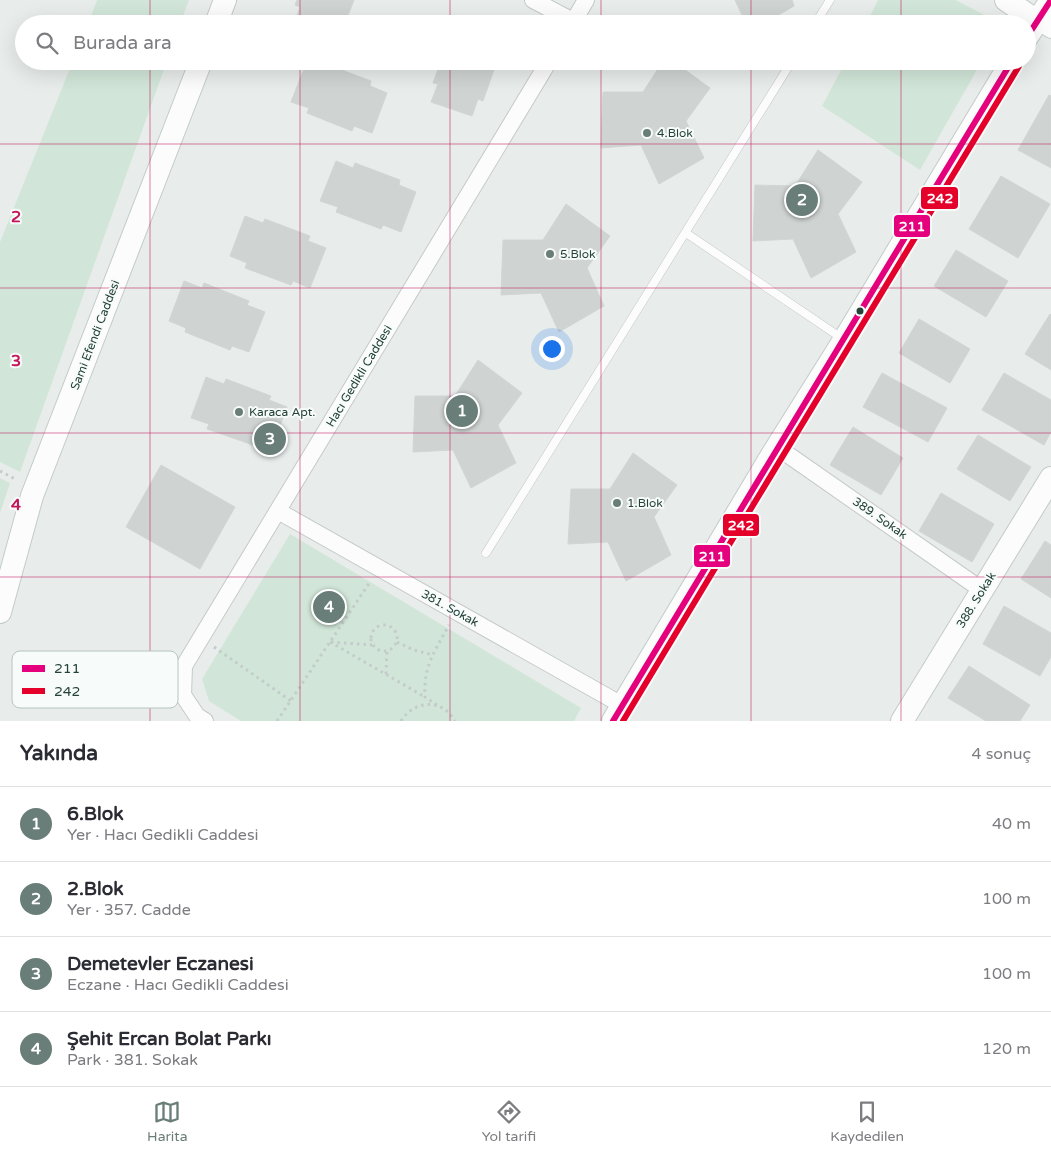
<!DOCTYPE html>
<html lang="tr">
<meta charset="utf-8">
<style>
body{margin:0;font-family:"Varela Round",sans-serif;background:#f7f7f7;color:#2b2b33}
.you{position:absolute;left:551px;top:348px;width:18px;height:18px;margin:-12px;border:4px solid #fff;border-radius:50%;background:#1a73e8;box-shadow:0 0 0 8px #1a73e833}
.badge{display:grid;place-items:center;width:32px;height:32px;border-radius:50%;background:#697e78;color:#fff;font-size:16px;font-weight:700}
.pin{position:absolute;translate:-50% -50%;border:2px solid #fff;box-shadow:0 1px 5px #0006}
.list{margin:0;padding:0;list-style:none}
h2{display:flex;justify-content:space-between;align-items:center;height:65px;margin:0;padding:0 20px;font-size:21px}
h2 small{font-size:16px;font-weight:400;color:#7c7c81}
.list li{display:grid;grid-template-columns:32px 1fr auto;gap:15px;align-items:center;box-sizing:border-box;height:75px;padding:0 20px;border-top:1px solid #e1e1e2}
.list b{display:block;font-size:19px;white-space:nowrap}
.list p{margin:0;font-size:16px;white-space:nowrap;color:#7c7c81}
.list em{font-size:16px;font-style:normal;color:#7c7c81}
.icon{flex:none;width:28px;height:28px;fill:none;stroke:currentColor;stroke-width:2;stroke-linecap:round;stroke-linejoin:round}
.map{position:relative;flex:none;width:1051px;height:721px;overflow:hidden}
.search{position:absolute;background:#fff;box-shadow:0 5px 20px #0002;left:15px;right:15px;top:15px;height:55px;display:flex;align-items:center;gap:12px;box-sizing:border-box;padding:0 18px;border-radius:28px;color:#7c7c81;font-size:19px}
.sheet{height:365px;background:#fff}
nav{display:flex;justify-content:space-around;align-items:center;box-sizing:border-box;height:70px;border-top:1px solid #e1e1e2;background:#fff;font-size:14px;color:#7c7c81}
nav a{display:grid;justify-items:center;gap:2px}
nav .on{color:#697e78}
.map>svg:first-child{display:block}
.green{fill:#d1e6d8}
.building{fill:#cfd4d2;stroke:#d1d6d4}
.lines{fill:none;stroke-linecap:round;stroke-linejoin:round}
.lane-casing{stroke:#c5cac8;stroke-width:9}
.street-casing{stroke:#c5cac8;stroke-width:18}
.secondary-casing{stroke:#c3cbc8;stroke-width:24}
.path{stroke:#c3ccca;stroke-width:3;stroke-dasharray:2.5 4;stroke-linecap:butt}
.lane{stroke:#fcfcfc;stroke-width:8}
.street{stroke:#fcfcfc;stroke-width:16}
.secondary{stroke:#fcfcfc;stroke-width:22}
.bus-1-casing{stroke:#f7fbf9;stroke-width:10}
.bus-2-casing{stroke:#f7fbf9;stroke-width:10}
.bus-1{stroke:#e5007d;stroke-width:6}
.bus-2{stroke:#e4002b;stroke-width:6}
.grid{fill:none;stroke:#c2185b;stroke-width:1;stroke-opacity:0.55}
.poi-dot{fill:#697e78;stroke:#f7fbf9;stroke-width:2}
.bus-dot{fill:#24423a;stroke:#f7fbf9;stroke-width:2}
.labels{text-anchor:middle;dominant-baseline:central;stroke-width:4;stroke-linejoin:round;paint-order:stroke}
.poi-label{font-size:12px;fill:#24423a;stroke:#f7fbf9;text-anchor:start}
.street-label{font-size:12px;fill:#24423a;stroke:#f7fbf9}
.key{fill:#f7fbf9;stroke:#b8c4c0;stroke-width:1}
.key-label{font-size:14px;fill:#24423a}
.grid-label{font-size:16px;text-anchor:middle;font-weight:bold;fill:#c2185b;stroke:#f7fbf9;stroke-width:4;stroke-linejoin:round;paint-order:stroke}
.line-badge{stroke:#f7fbf9;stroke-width:2}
.badge-label{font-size:14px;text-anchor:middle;font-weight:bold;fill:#fff}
</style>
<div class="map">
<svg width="1051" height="721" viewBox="0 0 1051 721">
<rect width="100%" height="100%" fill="#e8edeb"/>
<path class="green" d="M97,0H189L180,24H88Z
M878,0H956L1001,24H866Z
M73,61H167L20,472L0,462V242Z
M846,61H982L920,170L822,106Z
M0,478L10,483L0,513Z
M290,534L581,708L574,721H241L209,701L202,679Z"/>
<path class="building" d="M297,0H354L345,23L341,22L340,24H294L300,7L295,5Z
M735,0H792L794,6L763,24H746Z
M307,61L324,68L326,64L371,81L370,86L387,93L372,133L354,126L352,131L307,113L309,108L291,102Z
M441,61H497L483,101L478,99L472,116L431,102L438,84L433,83Z
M663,61H673L710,88L686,121L704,158L659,184L641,145L601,148L603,92H643Z
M1049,95L1051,96V168L1018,150Z
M818,150L862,182L838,214L856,252L811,278L793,239L753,241L755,185L795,186Z
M336,161L353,168L355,163L400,180L399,185L416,192L401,232L383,225L381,229L336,212L338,207L320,201Z
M1001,176L1050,204L1018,258L969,229Z
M566,204L610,236L587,268L604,306L559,332L541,293L501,295L503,240H543Z
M245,216L263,223L265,219L310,236L308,241L326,248L310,288L293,281L291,285L245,268L247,263L230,256Z
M956,250L1008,281L986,317L934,286Z
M184,281L202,288L204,283L249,301L247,305L265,312L249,352L232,346L230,350L185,332L186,328L169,321Z
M1050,314L1051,315V370L1025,354Z
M919,319L970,349L950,383L899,353Z
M478,360L522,393L498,425L516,463L471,488L453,450L413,452L415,396H455Z
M882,373L947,408L928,442L863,407Z
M1004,373L1051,400V432L1044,445L982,410Z
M206,377L224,384L226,379L271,396L269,400L287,407L272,447L254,441L253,445L207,429L209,424L191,418Z
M853,427L903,458L881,495L830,465Z
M978,435L1031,467L1010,501L957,469Z
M633,453L677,485L654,517L671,555L626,581L608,542L568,544L571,489H610Z
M161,465L235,507L200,569L126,527Z
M941,493L994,524L972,562L919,531Z
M1045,541L1051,545V598L1021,579Z
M1004,606L1051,633V657L1040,676L983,644Z
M969,666L1030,705L1020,721H986L948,698Z"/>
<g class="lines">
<defs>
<path id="lane" d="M815,24L830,0
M686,233L843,339
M486,553L792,61"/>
<path id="street" d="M533,0L573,21
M1037,21L1051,30
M572,24L586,0
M777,447L982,590
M278,511L622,705
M205,721L197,716L183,695L184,666L549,61"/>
<path id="secondary" d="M1006,0L1037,21
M216,24L225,0
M1027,37L1051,0
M0,612L32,496L201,61
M613,721L772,455L844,340L1012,61
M902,721L1051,478"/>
</defs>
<use href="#lane" class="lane-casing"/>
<use href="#street" class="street-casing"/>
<use href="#secondary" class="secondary-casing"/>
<path class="path" d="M0,471L17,480
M371 638a13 13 0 1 1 26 0a13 13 0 1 1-26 0Z
M330,642L425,697
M331,642L372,645
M397,642L414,650L433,655
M214,647L291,701
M386,674L387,651
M437,705L425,697C423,666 435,651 449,625
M277,721L370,582
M401,721C414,700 442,698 455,721"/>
<use href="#lane" class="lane"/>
<use href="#street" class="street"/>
<use href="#secondary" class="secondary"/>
<defs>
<path id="bus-1" d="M1027,37L1051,0
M613,721C745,500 879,281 1012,61"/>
<path id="bus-2" d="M623,721C754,502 888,284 1019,66"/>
</defs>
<use href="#bus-1" class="bus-1-casing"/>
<use href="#bus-2" class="bus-2-casing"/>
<use href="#bus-1" class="bus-1"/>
<use href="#bus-2" class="bus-2"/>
</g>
<path class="grid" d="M150,0V24M300,0V24M450,0V24M601,0V24M751,0V24M901,0V24M150,61V721M300,61V721M450,61V721M601,61V721M751,61V721M901,61V721M0,144H1051M0,288H1051M0,433H1051M0,577H1051"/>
<g class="poi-dot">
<circle cx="647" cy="133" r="5"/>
<circle cx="550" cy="254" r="5"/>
<circle cx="239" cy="412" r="5"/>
<circle cx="617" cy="503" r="5"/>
</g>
<circle class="bus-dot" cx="860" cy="311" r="4.5"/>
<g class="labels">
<g class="poi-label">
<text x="657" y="133">4.Blok</text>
<text x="560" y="254">5.Blok</text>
<text x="249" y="412">Karaca Apt.</text>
<text x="627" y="503">1.Blok</text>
</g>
<g class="street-label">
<text transform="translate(95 335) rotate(-69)">Sami Efendi Caddesi</text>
<text transform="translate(359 376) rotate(-59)">Hacı Gedikli Caddesi</text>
<text transform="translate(880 518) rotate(35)">389. Sokak</text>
<text transform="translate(976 600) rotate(-58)">388. Sokak</text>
<text transform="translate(450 608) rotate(29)">381. Sokak</text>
</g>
</g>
<rect x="12" y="651" width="166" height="57" rx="8" class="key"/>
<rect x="22" y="665" width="23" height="7" fill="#e5007d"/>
<rect x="22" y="688" width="23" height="6" fill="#e4002b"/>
<g class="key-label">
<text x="54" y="673">211</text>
<text x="54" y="696">242</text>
</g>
<g class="grid-label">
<text x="16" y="222">2</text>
<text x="16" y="366">3</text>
<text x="16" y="510">4</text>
</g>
<g class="line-badge">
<rect x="920" y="186" width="39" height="24" rx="5" fill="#e4002b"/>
<rect x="893" y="214" width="38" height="24" rx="5" fill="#e5007d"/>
<rect x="722" y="513" width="38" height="24" rx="5" fill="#e4002b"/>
<rect x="693" y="544" width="38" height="24" rx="5" fill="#e5007d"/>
</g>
<g class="badge-label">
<text x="940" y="203">242</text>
<text x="912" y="231">211</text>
<text x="741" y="530">242</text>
<text x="712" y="561">211</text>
</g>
</svg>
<div class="you"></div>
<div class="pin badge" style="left:462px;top:411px">1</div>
<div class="pin badge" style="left:802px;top:200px">2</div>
<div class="pin badge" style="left:270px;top:439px">3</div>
<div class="pin badge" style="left:329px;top:607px">4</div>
<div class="search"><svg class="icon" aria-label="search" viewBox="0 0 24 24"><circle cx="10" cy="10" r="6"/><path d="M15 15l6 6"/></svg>Burada ara</div>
</div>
<section class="sheet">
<h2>Yakında<small>4 sonuç</small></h2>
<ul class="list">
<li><span class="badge">1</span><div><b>6.Blok</b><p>Yer · Hacı Gedikli Caddesi</p></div><em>40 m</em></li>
<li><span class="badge">2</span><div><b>2.Blok</b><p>Yer · 357. Cadde</p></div><em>100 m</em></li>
<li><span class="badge">3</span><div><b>Demetevler Eczanesi</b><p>Eczane · Hacı Gedikli Caddesi</p></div><em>100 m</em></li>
<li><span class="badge">4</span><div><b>Şehit Ercan Bolat Parkı</b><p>Park · 381. Sokak</p></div><em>120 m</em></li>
</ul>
</section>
<nav>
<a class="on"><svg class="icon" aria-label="map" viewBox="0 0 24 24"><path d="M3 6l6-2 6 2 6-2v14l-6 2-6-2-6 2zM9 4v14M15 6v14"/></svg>Harita</a>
<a><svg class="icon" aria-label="directions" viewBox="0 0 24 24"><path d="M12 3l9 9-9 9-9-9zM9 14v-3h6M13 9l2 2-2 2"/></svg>Yol tarifi</a>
<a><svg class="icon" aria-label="saved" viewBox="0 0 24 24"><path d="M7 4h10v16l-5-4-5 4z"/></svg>Kaydedilen</a>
</nav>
